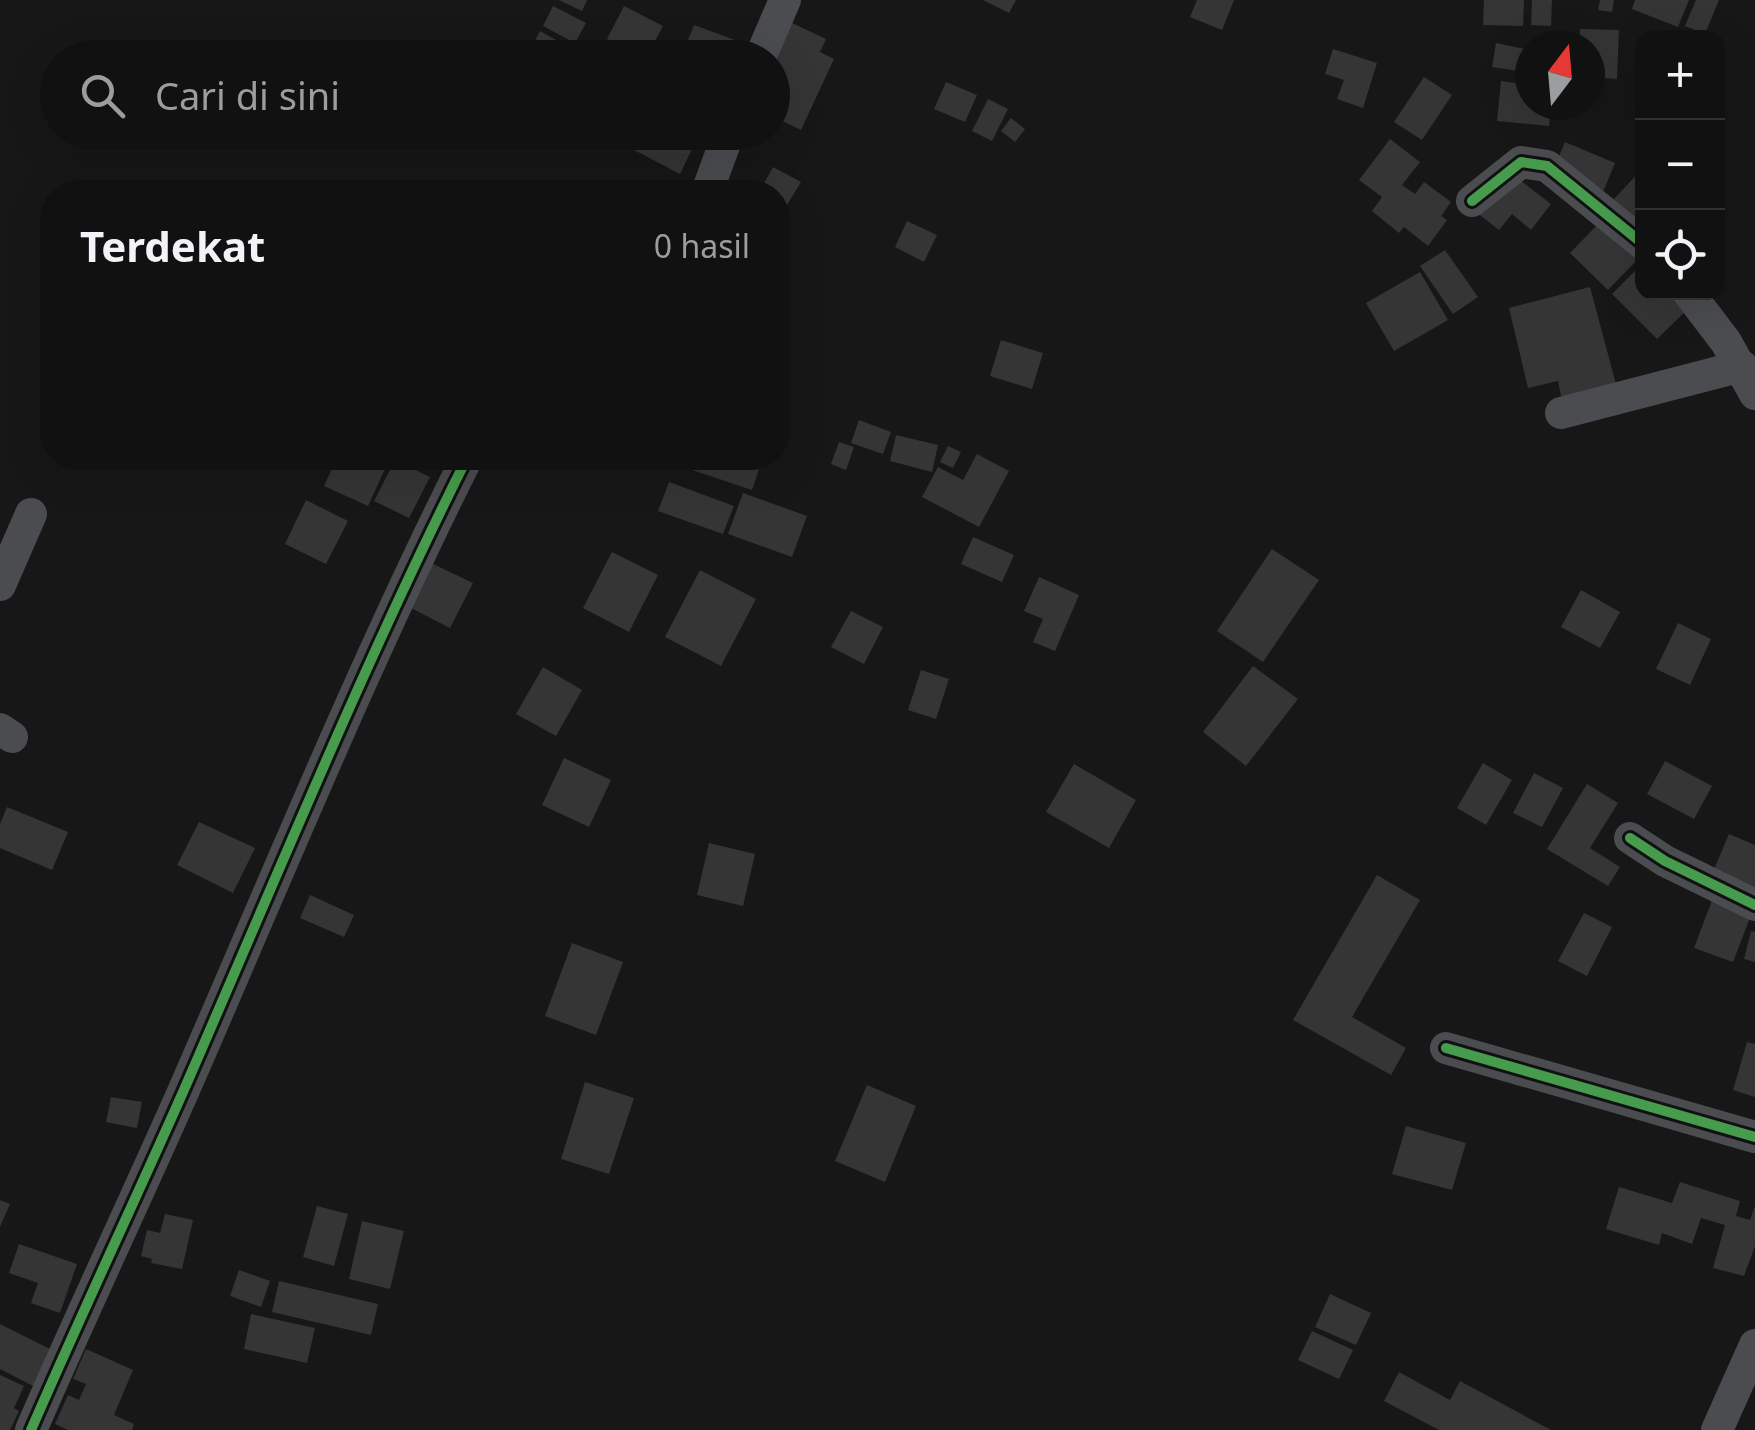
<!DOCTYPE html>
<html lang="id">
<meta charset="utf-8">
<style>
body{margin:0;font-family:"Noto Sans",sans-serif;background:#1a1a1a;color:#f1f3f6}
.controls{position:absolute;right:30px;top:30px;display:grid;overflow:hidden;border-radius:20px;box-shadow:0 10px 40px #0002}
.controls button{width:90px;height:90px;display:grid;place-items:center;padding:0;border:0;border-bottom:2px solid #303131;background:#111;color:#f1f3f6;font:50px sans-serif}
.compass{position:absolute;left:1515px;top:30px;width:90px;height:90px;border-radius:50%;background:#111;box-shadow:0 10px 40px #0002;rotate:16deg}
.list{margin:0;padding:0;list-style:none}
h2{display:flex;justify-content:space-between;align-items:center;height:130px;margin:0;padding:0 40px;font-size:42px}
h2 small{font-size:32px;font-weight:400;color:#9c9d9f}
.icon{flex:none;width:55px;height:55px;fill:none;stroke:currentColor;stroke-width:2;stroke-linecap:round;stroke-linejoin:round}
.map{position:relative;flex:none;width:1755px;height:1430px;overflow:hidden}
.search{position:absolute;background:#111;box-shadow:0 10px 40px #0002;left:40px;top:40px;width:750px;height:110px;display:flex;align-items:center;gap:25px;box-sizing:border-box;padding:0 35px;border-radius:55px;color:#9c9d9f;font-size:38px}
.panel{position:absolute;background:#111;box-shadow:0 10px 40px #0002;left:40px;top:180px;width:750px;height:290px;border-radius:40px}
.map>svg:first-child{display:block}
.building{fill:#353536}
.lines{fill:none;stroke-linecap:round;stroke-linejoin:round}
.street{stroke:#4b4c50;stroke-width:32}
.cycleway-casing{stroke:#111113;stroke-width:16}
.cycleway{stroke:#469c4c;stroke-width:10}
</style>
<div class="map">
<svg width="1755" height="1430" viewBox="0 0 1755 1430">
<rect width="100%" height="100%" fill="#171717"/>
<path class="building" d="M559,0H587L582,11Z
M983,0H1016L1009,13Z
M1197,0H1234L1222,30L1190,17Z
M1484,0H1524L1523,26L1483,25Z
M1532,0H1552L1551,26L1531,25Z
M1600,0H1614L1612,12L1598,10Z
M1635,0H1689L1678,27L1632,9Z
M1696,0H1719L1705,34L1685,26Z
M553,6L586,23L575,43L543,26Z
M624,6L663,26L646,58L607,39Z
M790,22L826,39L820,52L834,59L801,130L772,116V60Z
M694,25L735,40L728,58L682,55Z
M1580,29L1619,30L1617,79L1590,77V45H1579Z
M540,31L589,58H526Z
M1496,43L1530,50V73L1492,67Z
M1333,49L1377,63L1363,108L1337,99L1344,80L1325,74Z
M1424,77L1452,95L1422,140L1394,122Z
M1501,81L1530,85V105H1551L1549,126L1497,121Z
M946,82L977,95L965,122L934,109Z
M988,99L1008,109L992,141L972,131Z
M1011,118L1025,129L1015,142L1001,131Z
M600,132H678L696,141L680,174Z
M1390,139L1420,162L1402,185L1415,194L1424,182L1451,202L1441,216L1447,220L1428,246L1404,227L1399,233L1372,211L1382,197L1359,180Z
M1565,142L1615,163L1600,199L1550,177Z
M773,167L801,182L778,220V192L762,187Z
M1642,169V224L1613,200Z
M1508,171L1551,204L1531,230L1512,214L1499,230L1476,212Z
M1603,219L1641,256L1608,290L1570,253Z
M907,221L937,235L924,262L895,247Z
M1445,250L1478,297L1453,314L1420,266Z
M1642,264V292H1682L1693,304L1657,339L1612,294Z
M1420,272L1448,320L1394,351L1366,303Z
M1590,287L1617,388L1562,401L1558,381L1528,388L1509,308Z
M1001,340L1043,353L1032,389L990,376Z
M859,420L891,432L883,454L851,443Z
M896,435L938,445L932,472L890,461Z
M839,442L854,447L846,470L831,464Z
M948,446L961,452L953,468L940,462Z
M977,454L1009,471L979,527L922,497L938,467L963,480Z
M337,458H390L368,506L324,486Z
M697,458H754L762,460L752,490L692,470Z
M395,460L430,477L409,518L374,501Z
M669,482L734,506L723,534L658,511Z
M743,493L807,516L792,557L728,534Z
M306,500L348,521L326,564L285,544Z
M973,537L1014,555L1002,582L961,564Z
M1272,549L1319,580L1263,662L1217,631Z
M612,552L658,575L629,632L583,608Z
M431,563L473,583L450,628L409,607Z
M700,570L756,599L721,666L665,637Z
M1039,577L1079,595L1055,651L1033,642L1043,619L1024,611Z
M1581,590L1620,612L1600,648L1561,627Z
M851,611L883,627L864,664L831,647Z
M1678,623L1711,639L1690,685L1656,669Z
M1253,666L1298,699L1246,766L1203,732Z
M543,667L582,690L556,736L516,714Z
M921,670L949,679L936,719L908,710Z
M564,758L611,780L589,827L542,805Z
M1665,761L1712,786L1694,819L1647,794Z
M1483,763L1512,780L1486,825L1457,808Z
M1074,764L1136,800L1109,848L1046,812Z
M1534,773L1563,788L1542,827L1513,813Z
M1587,784L1618,803L1590,848L1620,867L1608,886L1547,849Z
M7,807L68,832L52,870L0,848V824Z
M199,822L255,848L233,893L177,865Z
M1729,834L1755,845V891L1712,874Z
M709,843L755,854L743,906L697,895Z
M1377,875L1420,900L1352,1017L1406,1048L1391,1075L1293,1020Z
M310,895L354,915L344,937L300,918Z
M1714,895L1753,910L1733,962L1694,948Z
M1584,913L1612,927L1587,976L1558,961Z
M1751,931L1755,932V962L1744,959Z
M572,943L623,962L596,1035L545,1016Z
M1747,1042L1755,1044V1097L1733,1090Z
M585,1082L634,1098L609,1174L561,1159Z
M867,1085L916,1106L885,1182L835,1161Z
M111,1097L142,1102L137,1128L106,1122Z
M1406,1126L1466,1143L1452,1190L1392,1174Z
M1680,1182L1740,1201L1736,1216L1750,1220L1755,1206V1246L1744,1276L1713,1268L1725,1225L1701,1218L1692,1244L1662,1233L1659,1245L1606,1229L1619,1187L1672,1203Z
M0,1200L10,1204L0,1227Z
M317,1206L348,1214L334,1266L303,1257Z
M165,1214L193,1220L182,1269L151,1263L152,1259L141,1256L147,1230L160,1233Z
M362,1221L404,1231L390,1289L349,1279Z
M19,1244L77,1264L60,1313L31,1303L38,1283L9,1273Z
M239,1270L270,1281L261,1307L230,1296Z
M279,1281L378,1304L371,1335L272,1312Z
M1330,1294L1371,1313L1356,1345L1315,1327Z
M251,1314L315,1328L307,1363L244,1349Z
M0,1324L56,1352L37,1388L0,1369Z
M1312,1331L1353,1350L1339,1379L1298,1360Z
M86,1349L133,1370L114,1415L134,1424L132,1430H68L55,1424L68,1395L79,1400L86,1384L73,1379Z
M1399,1372L1450,1400L1460,1381L1551,1430H1439L1384,1401Z
M0,1375L24,1386L14,1408L19,1411L10,1430H0Z"/>
<g class="lines">
<path class="street" d="M760,58L785,0
M707,192L729,132
M1472,201L1521,162L1547,166L1642,243
M1688,292L1726,342L1755,394
M1561,413L1742,366
M0,585L31,514
M0,729L12,737
M1630,838L1665,861L1755,905
M1446,1048L1755,1137
M31,1430C80,1317 133,1205 183,1092C276,879 363,665 467,458
M1717,1430L1755,1345"/>
<defs>
<path id="cycleway" d="M1472,201L1521,162L1547,166L1642,243
M1630,838L1665,861L1755,905
M1446,1048L1755,1137
M31,1430C80,1317 133,1205 183,1092C276,879 363,665 467,458"/>
</defs>
<use href="#cycleway" class="cycleway-casing"/>
<use href="#cycleway" class="cycleway"/>
</g>
</svg>
<div class="controls">
<button>+</button>
<button>−</button>
<button><svg class="icon" aria-label="locate" viewBox="0 0 24 24"><circle cx="12" cy="12" r="6"/><path d="M12 2v4M12 18v4M2 12h4M18 12h4"/></svg></button>
</div>
<svg class="compass" viewBox="-18 -18 36 36"><path d="M0-13l5 13h-10z" fill="#e53935"/><path d="M0 13l5-13h-10z" fill="#9c9d9f"/></svg>
<div class="search"><svg class="icon" aria-label="search" viewBox="0 0 24 24"><circle cx="10" cy="10" r="6"/><path d="M15 15l6 6"/></svg>Cari di sini</div>
<section class="panel">
<h2>Terdekat<small>0 hasil</small></h2>
<ul class="list">
</ul>
</section>
</div>
